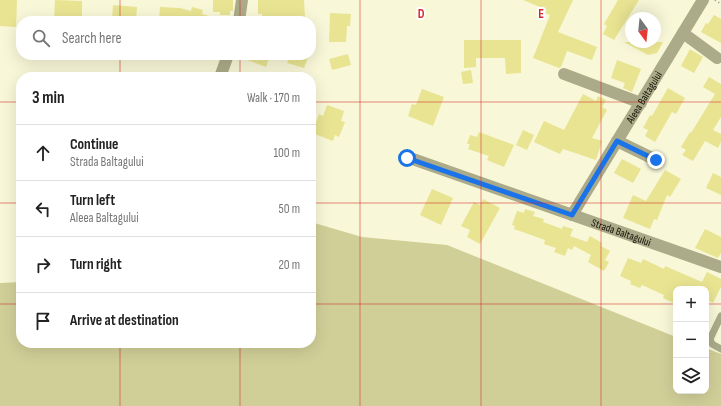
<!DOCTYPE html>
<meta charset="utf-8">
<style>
body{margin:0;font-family:"Sofia Sans Condensed",sans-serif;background:#f6f6f6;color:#222}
.controls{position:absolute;right:12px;bottom:12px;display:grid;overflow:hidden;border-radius:8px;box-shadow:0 4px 16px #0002}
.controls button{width:36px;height:36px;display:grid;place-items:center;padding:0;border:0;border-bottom:1px solid #e0e0e0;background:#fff;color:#222;font:20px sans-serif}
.compass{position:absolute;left:625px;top:12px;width:36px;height:36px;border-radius:50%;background:#fff;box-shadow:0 4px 16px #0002;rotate:165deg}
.stop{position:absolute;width:12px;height:12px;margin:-9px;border:3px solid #1a73e8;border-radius:50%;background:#fff}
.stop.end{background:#1a73e8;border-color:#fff;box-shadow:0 1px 4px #0008}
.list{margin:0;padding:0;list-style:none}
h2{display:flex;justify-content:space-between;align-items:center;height:52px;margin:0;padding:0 16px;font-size:17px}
h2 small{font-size:13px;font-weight:400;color:#767676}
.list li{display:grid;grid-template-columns:26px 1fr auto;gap:12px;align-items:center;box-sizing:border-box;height:56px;padding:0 16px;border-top:1px solid #e0e0e0}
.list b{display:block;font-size:15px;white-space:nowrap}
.list p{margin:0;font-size:13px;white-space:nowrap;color:#767676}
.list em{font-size:13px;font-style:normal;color:#767676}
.icon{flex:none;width:22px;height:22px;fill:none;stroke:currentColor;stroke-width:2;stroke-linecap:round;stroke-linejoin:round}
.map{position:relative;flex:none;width:721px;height:406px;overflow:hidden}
.search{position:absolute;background:#fff;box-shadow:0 4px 16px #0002;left:16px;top:16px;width:300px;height:44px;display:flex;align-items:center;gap:10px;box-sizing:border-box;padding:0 14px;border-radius:16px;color:#767676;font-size:15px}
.panel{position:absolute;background:#fff;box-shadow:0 4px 16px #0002;left:16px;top:72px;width:300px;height:276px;border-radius:16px}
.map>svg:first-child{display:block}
.green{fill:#d1cf98}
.building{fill:#e8e492}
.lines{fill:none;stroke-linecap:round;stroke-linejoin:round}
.path{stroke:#92927c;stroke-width:2;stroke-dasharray:1 3;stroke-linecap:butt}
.service{stroke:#acab89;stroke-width:7}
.minor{stroke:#acab89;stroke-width:12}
.route{stroke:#1a73e8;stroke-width:5}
.grid{fill:none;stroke:#d62828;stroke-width:1;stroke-opacity:0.55}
.labels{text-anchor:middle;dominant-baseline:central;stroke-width:4;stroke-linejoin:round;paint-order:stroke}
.street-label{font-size:11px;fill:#131308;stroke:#fff}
.grid-label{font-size:13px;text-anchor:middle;font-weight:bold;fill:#d62828;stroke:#fff;stroke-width:4;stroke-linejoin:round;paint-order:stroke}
</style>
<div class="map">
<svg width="721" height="406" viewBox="0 0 721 406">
<rect width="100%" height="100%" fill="#f8f7d8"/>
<path class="green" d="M311,222L362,237L447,245L676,337V391H706V348L721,354V406H0V283L21,282V343H311Z"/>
<path class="building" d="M0,0H17L16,27L0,26Z
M55,0L82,1V21H54Z
M213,0H233V11H230V15H220V12H213Z
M258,0H304L305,17L301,18V21H262V14H258Z
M523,0H573L558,32L597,47L592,60L567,51L561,67L559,68L533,58L550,15L545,13L547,10Z
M618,0H639L614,40L603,34L607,26L604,24Z
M113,5L137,7L136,21H112Z
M160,7L180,8L191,11L192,7L203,10L202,14L216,18V21H159Z
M330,13L351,14L350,26H347L346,42H329Z
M714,15L721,19V43L701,32L706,23L708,24Z
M464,40H521V73L506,74L505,58H476V67L464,68Z
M624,42H663L657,53L648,55Z
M690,49L703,57L694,73L681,66Z
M348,54L351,65L332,70L329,59Z
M236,55H270L266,67L236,56Z
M290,55H309L304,68L287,63Z
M617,60L641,69L632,92L623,88L625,83L611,78Z
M471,70L473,83L463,84L461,72Z
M709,77L721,84V117L713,130L721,134V142L718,148L705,141L693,161L682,155L686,150L681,147L690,132L691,133L715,94L703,87Z
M668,88L685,98L676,114L672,112L655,142L645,136L648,130L643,128L650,115L652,116Z
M422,89L444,97L433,126L408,116L412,104L416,105Z
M583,94L596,101L598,96L606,100L602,107L607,110L592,138L602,141L596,160L563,149L560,154L534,142L544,121L564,130Z
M327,105L344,111L341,121L345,122L339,137L335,135L333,141L312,133L319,114L323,116Z
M523,130L534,135L527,150L516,145Z
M479,132L514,145L504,167L487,160L489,156L468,149L470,144H467L470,135L477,137Z
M622,159L641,169L633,183L614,173Z
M665,170L681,179L670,197L667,195L657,220L654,219L650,229L623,218L633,195L646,201Z
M713,173L721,177V195L706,188Z
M432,189L453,198L441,225L420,215Z
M483,199L500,208L480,244L467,237L470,230L461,226L474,202L480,205Z
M525,209L535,212L533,216L544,219L543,222L562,229L563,226L573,229L570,236L587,242L590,236L602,243L601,246L610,251L605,260L609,262L604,271L588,262L591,255L574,246L572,250L568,248L565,256L554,252L556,248L544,244L545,240L514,229L515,226L512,225L517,211L524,213Z
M705,229L721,237V253L718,258L695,248Z
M628,258L641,263L643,259L664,269L665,266L702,282L707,272L721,279V287L713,303L706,299V289H676V304L663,298L664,295L642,285L640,288L630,284L631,281L620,276Z"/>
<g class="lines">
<path class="path" d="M715,0L721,4"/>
<path class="service" d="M721,316L710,339L712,344L721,349"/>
<g class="minor">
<path d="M239,21L242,0"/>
<path d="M683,33L717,58"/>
<path d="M564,74L641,103"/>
<path d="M220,77L228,55"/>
<path d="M617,141L656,160"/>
<path id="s1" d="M407,157L721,267"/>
<path id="s2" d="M572,215L703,0"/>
</g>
</g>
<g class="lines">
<path class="route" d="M407,158L572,215L617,141L656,160"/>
</g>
<path class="grid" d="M120,0V21M240,0V21M360,0V406M481,0V406M601,0V406M120,55V77M240,55V77M0,102H21M311,102H721M0,203H21M311,203H721M0,304H21M311,304H676M706,304H721M120,343V406M240,343V406"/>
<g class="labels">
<g class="street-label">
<text stroke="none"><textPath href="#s2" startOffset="138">Aleea Baltagului</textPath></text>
<text stroke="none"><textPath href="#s1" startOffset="227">Strada Baltagului</textPath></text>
</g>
</g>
<g class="grid-label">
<text x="421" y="18">D</text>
<text x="541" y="18">E</text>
</g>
</svg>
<div class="controls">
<button>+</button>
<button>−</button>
<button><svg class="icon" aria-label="layers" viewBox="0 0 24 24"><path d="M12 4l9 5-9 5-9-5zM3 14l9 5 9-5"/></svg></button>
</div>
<svg class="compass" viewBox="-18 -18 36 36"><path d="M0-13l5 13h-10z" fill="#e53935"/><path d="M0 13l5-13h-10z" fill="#767676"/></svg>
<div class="stop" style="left:407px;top:158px"></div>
<div class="stop end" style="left:656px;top:160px"></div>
<div class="search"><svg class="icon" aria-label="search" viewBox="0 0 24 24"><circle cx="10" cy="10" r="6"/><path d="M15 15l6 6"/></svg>Search here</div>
<section class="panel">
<h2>3 min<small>Walk · 170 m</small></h2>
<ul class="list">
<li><svg class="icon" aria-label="ahead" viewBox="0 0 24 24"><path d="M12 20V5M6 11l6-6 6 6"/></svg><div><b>Continue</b><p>Strada Baltagului</p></div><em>100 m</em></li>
<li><svg class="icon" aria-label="left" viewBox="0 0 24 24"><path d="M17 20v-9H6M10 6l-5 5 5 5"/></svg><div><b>Turn left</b><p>Aleea Baltagului</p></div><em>50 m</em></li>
<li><svg class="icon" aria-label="right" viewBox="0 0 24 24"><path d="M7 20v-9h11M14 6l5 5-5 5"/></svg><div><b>Turn right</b></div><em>20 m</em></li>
<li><svg class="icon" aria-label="arrive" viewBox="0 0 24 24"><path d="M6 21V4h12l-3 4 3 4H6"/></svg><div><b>Arrive at destination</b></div></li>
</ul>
</section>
</div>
